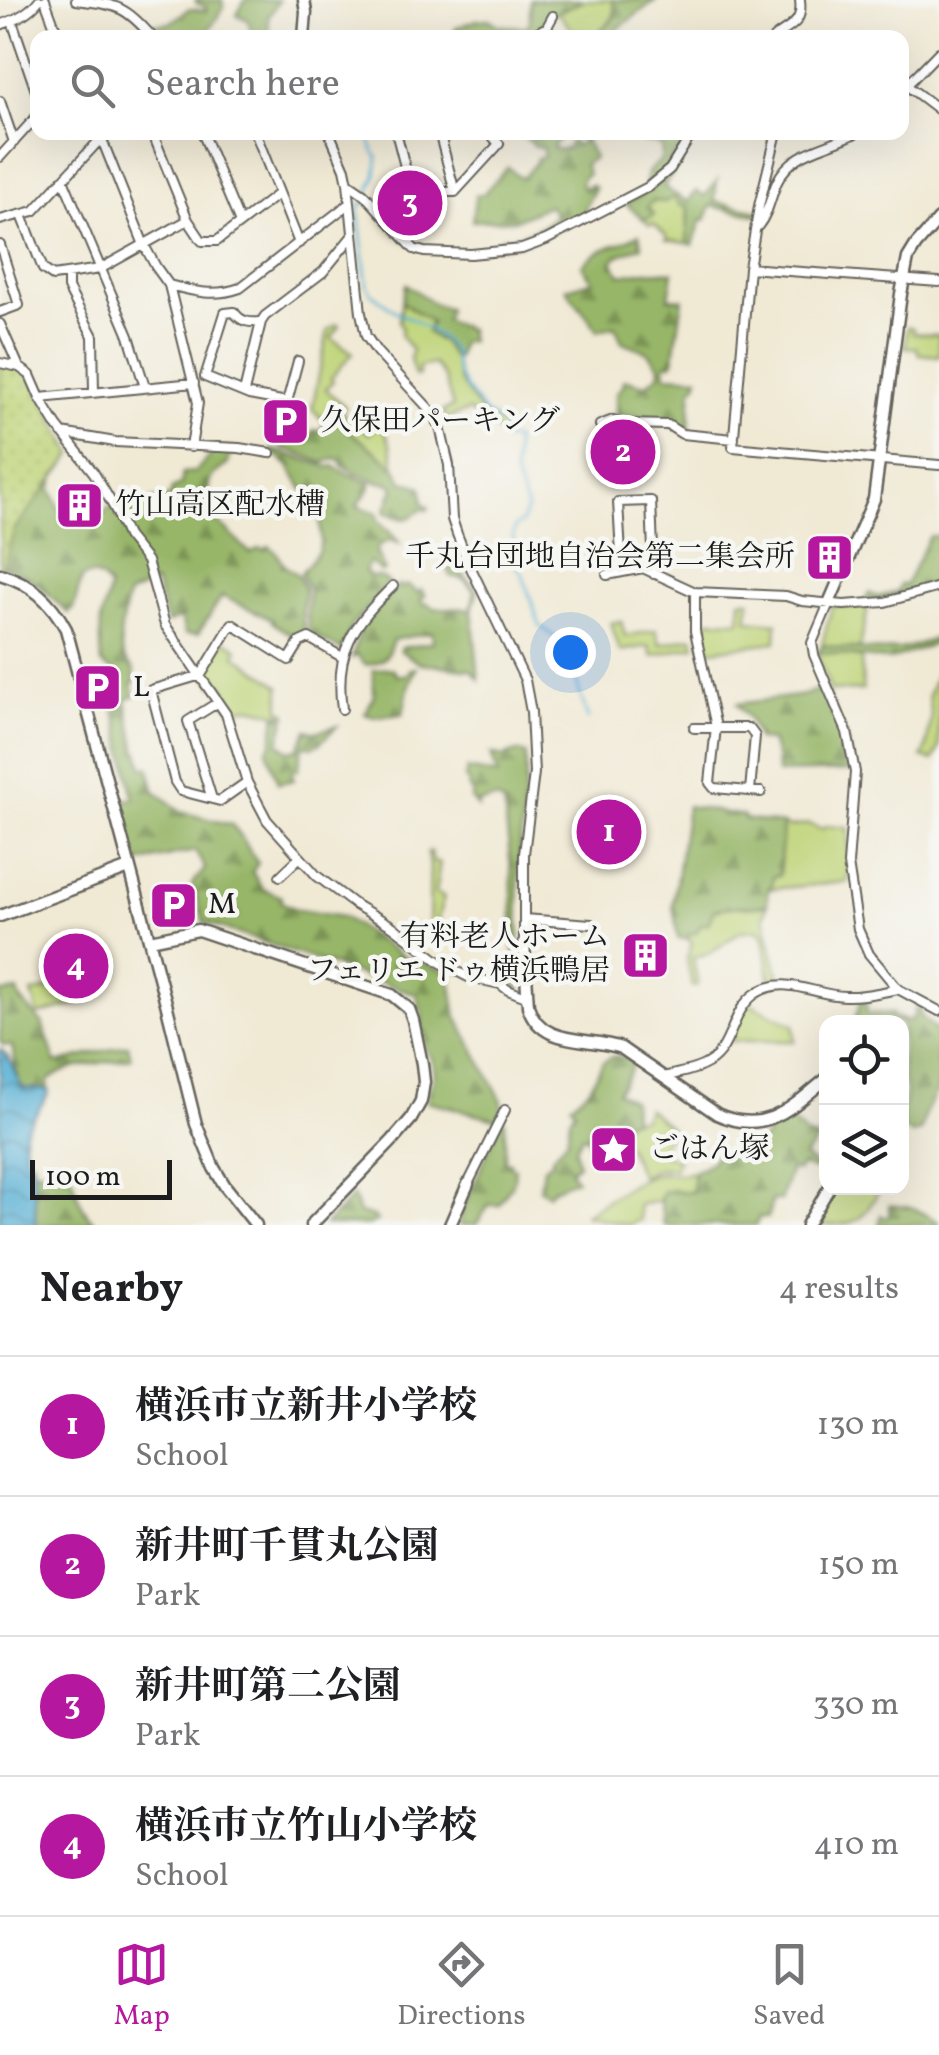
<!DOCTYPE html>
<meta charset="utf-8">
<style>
body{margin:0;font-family:Vollkorn,"Noto Serif JP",serif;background:#f6f6f6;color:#202124}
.controls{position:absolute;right:30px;bottom:30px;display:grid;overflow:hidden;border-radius:20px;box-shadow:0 10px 40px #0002}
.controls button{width:90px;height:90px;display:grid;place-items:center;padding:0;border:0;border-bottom:2px solid #e0e0e0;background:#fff;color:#202124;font:50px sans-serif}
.scale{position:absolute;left:30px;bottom:25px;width:142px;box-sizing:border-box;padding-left:10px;border:5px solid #1c1c1c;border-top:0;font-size:28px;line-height:35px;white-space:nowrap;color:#1c1c1c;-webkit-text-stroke:8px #f6f6f2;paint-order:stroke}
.you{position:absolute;left:570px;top:652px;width:35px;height:35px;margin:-25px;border:8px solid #fff;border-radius:50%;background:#1a73e8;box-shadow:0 0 0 15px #1a73e833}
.badge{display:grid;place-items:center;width:65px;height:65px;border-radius:50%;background:#b5179e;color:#fff;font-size:32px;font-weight:700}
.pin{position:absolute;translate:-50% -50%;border:5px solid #fff;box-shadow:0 2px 10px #0006}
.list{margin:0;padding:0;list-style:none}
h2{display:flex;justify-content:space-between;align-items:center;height:130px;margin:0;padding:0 40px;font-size:42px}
h2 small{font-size:32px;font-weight:400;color:#757577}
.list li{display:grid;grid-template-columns:65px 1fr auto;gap:30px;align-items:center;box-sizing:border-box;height:140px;padding:0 40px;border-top:2px solid #e0e0e0}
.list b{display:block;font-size:38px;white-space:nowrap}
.list p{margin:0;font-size:32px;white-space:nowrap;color:#757577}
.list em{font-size:32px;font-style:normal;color:#757577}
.icon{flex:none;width:55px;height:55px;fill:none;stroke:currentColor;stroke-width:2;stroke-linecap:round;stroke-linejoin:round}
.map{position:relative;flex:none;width:939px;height:1225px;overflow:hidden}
.search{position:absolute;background:#fff;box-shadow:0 10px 40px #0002;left:30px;right:30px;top:30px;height:110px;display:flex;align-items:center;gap:25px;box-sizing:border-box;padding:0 35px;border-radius:20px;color:#757577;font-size:38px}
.sheet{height:690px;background:#fff}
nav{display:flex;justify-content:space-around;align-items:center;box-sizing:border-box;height:140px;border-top:2px solid #e0e0e0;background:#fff;font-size:28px;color:#757577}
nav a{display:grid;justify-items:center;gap:5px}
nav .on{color:#b5179e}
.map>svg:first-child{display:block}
.green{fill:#bfd478;stroke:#6e784a;stroke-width:2.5}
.forest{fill:url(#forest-firs);stroke:#5a6942;stroke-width:2.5}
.park{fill:url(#park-dots);stroke:#6e784a;stroke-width:2.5}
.water{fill:url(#water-waves);stroke:#3a6678;stroke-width:2.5}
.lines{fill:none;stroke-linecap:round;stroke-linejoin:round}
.stream{stroke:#58b0d5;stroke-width:2.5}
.minor-casing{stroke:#66645c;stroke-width:12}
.tertiary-casing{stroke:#66645c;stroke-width:15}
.minor{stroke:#fff;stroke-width:8}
.tertiary{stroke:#fff;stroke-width:10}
.labels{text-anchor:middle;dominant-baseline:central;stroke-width:9;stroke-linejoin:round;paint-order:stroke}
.poi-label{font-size:30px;fill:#1c1c1c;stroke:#f6f6f2;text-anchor:start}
</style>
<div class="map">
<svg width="939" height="1225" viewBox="0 0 939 1225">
<defs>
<pattern id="forest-firs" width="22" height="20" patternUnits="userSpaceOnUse" patternTransform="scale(2.5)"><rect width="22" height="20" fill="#97b668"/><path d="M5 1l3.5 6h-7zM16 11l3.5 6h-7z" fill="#7a9355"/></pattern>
<pattern id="park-dots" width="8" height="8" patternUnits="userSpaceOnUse" patternTransform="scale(2.5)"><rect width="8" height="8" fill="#bfd478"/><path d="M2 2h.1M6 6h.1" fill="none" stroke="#a4b567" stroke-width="1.8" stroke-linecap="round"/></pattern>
<pattern id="water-waves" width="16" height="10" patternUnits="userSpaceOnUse" patternTransform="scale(2.5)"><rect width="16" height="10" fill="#58b0d5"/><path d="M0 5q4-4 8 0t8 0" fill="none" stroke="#488eac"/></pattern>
</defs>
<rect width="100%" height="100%" fill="#f6f6f2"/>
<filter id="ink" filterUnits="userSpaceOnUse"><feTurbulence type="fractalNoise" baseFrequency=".01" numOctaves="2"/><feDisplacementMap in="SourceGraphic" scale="20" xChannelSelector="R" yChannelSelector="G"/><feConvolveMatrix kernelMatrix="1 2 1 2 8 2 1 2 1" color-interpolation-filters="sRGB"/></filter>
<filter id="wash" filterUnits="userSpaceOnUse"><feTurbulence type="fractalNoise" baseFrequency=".0048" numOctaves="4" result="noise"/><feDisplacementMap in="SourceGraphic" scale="40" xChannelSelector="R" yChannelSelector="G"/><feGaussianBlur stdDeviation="2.25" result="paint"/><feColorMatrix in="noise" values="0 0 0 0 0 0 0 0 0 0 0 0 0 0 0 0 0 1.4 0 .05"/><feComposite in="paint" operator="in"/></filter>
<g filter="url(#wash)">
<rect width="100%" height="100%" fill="#f0e9d4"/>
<path class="green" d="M585,0H612C618,15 612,21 600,30L601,36L579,38L557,12Z
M671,197L688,207L687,243L666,240L667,237L654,224L649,225L643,219L652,217L653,214L648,209V205L653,201L665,202Z
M402,302L431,322L427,332L443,343L454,358L459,380L480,411L502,425L506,432L501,435L480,413L475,417L470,411L445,419L443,411L453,407L444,377L434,364L419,367V375L415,376L410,359L412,350L401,336L402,329L399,321Z
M337,324L340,326L331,338L353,353L331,378L333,381L326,389L345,407L341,413L369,434L379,425C390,435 392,452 395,467L328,414L322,419L312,409L328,330Z
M907,327L913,328V333L939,335V356L919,354L917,348L905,347Z
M741,600H750L747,620L777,623L776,642L703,651L698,620L740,621Z
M832,606L868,607L860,648H839L824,645L821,648Z
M621,621L625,636L656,630L660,644L693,637L695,646L652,656L649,646L620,651L611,623Z
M224,640L238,649L235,655L280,686V710L286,712L287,716L250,707L233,710L223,700L229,695L220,682L213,686L205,672Z
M818,652L861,657L863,690L831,691L820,663Z
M937,673L939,674V748L933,761L922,757L926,749L931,717L928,696Z
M783,824L789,827L808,824L822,829L827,826L848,828V879L847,882L770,889L773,876L779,875Z
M430,851L433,862L440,863L435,893L444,897L434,933L429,931L430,866L427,853Z
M732,905L738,907L767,905L764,917L780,982L771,985L764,937L758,930L741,931L710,953L693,958L698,985L692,986L687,959L692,943L688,939V934L714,910Z
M81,981L86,1002L38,1015L32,993Z
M749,1003L794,1025L795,1041H730L736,1023Z
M647,1108L671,1128L660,1152L678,1160L674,1169L658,1168L641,1177L628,1147L613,1144L626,1121L643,1118Z
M694,1172L692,1192L671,1190L660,1197V1201L638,1205L640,1220L628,1225L585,1215C599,1204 637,1180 654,1174C666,1171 677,1177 694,1172Z
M837,1188H881C859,1225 857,1225 814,1225L826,1200Z"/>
<path class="forest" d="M196,0H222L224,7L209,30V37H160L152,25L170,23L189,9L206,11V7L196,3Z
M245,0H279L268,18L270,37H250L251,31L248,20L237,15Z
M530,0H585L549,16L542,26L523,35L501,37L454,32L456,28L477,20L489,19L499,26L525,27L530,23Z
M612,0H656L610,35L611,37H598L601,36L600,30L611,22L615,14Z
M527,133H564L553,146L555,149L562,150L570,147L568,143L572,141L574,146L582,142L578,135L579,133H588L585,139L594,158L584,164L588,174L583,177L581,185L584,188L591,185L595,188L585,208L587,214C556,230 530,244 495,248L501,238C521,236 542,230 556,215L549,205L515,220L472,221L476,195L483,194L508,167L522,179L536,162L537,158L544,156L542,147L535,146L522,136Z
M639,133H678L687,138L668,168L649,184L646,182C646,169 654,168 661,160L662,148C655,140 651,144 643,142Z
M673,172L664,187L688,202L696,191L705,196L717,181L714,201L758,211L756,215L711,206L705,220H701L693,245L687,243L688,207L679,205L675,198H671L665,202L653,201L648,205V209L654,214L652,217L643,219L626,204L650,190Z
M639,234L642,246L617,256L612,262L621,275L645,271L673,272L669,298L683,299L673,363L665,364L666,375L699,377L697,384L692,388L689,430L684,431C661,417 641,423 616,417V393L623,386L624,379L645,385L659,375L660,367L648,352L622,342L615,326L597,331C589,315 575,304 566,288L593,281L582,266C602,244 617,248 639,234Z
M406,284L434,304L448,309L445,321L468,329L470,341L461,342L457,358H453L443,343L427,332L431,322L402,302Z
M328,414L395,467L403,481L422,487L423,503L429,507L427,510L422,509C405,524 403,519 385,512L394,488L391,484L375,481L342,466L341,461L335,458L324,463L278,446L285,442L299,441L315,430L318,431L325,425L322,419Z
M51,424L73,454L55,477L51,489L60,509L74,525H92L110,506L147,504L152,500L170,497L172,489L181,485L183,473L195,472L216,449H231L228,464L213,475L209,483L207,511L250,553L260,548L265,550L269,546L276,552L285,566L298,575L305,590L302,617L306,636L299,640L272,622L273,620L222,596L198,634H185L181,618L167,623L155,583L128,595C123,620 111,649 134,670L135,680L132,685L135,696L126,700L137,752H139L143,767H149L154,790L181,812L232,825C243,835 248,851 258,863L252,872L263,889L282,897L281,902L292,907V909L343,917L405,958L450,972L457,1017L502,1101V1110L496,1119L427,1101L435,1072L432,1059L426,1050L421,1022L423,1016L416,994L204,922L192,884L205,869L195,851L138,863L120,801L134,798L117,718L109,698L116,680L112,671L102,664C101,656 100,628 101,621C103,609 108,599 109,587C102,577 93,572 82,578L73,609L68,613C46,593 32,572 0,567Z
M270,449L328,467L334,466L339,470L371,483L370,488L357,506L377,513L378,520L401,544L390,540L379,545L376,552L385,570L382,572L371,563L368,564L365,571L370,577C377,576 386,577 389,584L352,625L341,650L313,635L309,628L307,616L309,590L301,573L318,552L321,542L320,523L325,510L304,491L288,465Z
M930,536H939V584L885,599L864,602L869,593L878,597L897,592L900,584L905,586Z
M461,565L464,575L477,591L472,609L479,679L471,670L419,663L401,651V648L433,642L432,632L393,640C386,658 387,661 365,665L357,655L352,658C359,627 374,605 399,585L401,588L407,585L418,593L421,590L425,596L421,599L423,604H428L433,608L471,609L475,592L464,579L450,576L447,568Z
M939,637V642L889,660L818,652L824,645L839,648L886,651L907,648Z
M388,668L393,669L398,676L408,674L410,669L416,668L409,684L403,714L374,717L365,714L374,696L373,670Z
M824,687L846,737L851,771L777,773L776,756L771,741L758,740L749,719L737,704L804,695Z
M276,715L285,719L279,743L289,751L298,749L307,730L316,732L337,726L318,745L311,747L305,745L302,750L298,770L291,771L294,780L278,783L267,750L272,743Z
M516,752L526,754V779L518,870L520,989L516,991L511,869L504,804L496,799L478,803V807L471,799L473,795L468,786L470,783L465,779L467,769L498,775L491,754L503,757Z
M687,806L744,816V819L783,824L779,876H773L772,885L768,889L767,905C748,907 732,905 714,910L708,924H701L696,933L689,934L688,939L678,938L673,905Z
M18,991L20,999L42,1023L56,1063L128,1045L131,1058C109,1063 62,1064 47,1082L48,1090L24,1088L18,1081L12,1046L3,1045L0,1040V993Z
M866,997L867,1014L892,1013V1016L906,1021L913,1019L915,1008L921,1009L920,1015L936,1031L939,1030L937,1044L939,1088L926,1111L921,1131L912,1134L905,1129L902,1132V1114L906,1092L902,1073V1022H854L862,998Z
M614,1056L631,1058V1069L617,1092L632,1100L633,1118L626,1121L608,1151H591L587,1137L582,1136L575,1148L578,1164L570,1170L576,1179L553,1189L548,1194L540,1189L543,1167L553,1160L552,1157L567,1139L570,1118L575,1110L571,1104L590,1088L603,1062Z
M786,1118L803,1131L805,1135L818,1139L804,1157L817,1166L815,1170L802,1165L797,1171L791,1169L780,1201L772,1200L768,1218L759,1217L756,1225H664L660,1201L662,1192C672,1189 681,1193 692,1192L694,1172L711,1162L717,1153L722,1154L756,1143L767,1136L764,1127L778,1124Z
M505,1121V1161L510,1162L511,1167L515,1168L514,1180L499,1205H489L476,1225H459L463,1209L497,1131L500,1122Z
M34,1169L73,1177C76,1196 83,1212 97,1225H36Z
M353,1196L359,1213L374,1217L377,1221L369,1225H325Z
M889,1205L914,1208L939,1222V1225H879L881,1215L886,1218L889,1216Z"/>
<path class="park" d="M0,366L20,368L30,377L73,454L15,528L3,567H0Z
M612,425L647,430L640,481L600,482L605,426Z"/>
<path class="water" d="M0,1049C15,1060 13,1075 23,1088L48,1090L49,1093C43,1101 40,1109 34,1116C21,1132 24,1137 26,1158L33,1161L36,1225H0Z"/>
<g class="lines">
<path class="stream" d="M368,132L374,152L378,157L376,176L368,195
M364,201L358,210L367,286L372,294L399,314L412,319L438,335L454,352L456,370L465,387L484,412L502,424L506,440L513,439L515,442L514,473L527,509L522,522L515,527L513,534L515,564L522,573L540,626L564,644L567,651L588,719"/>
</g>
</g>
<g filter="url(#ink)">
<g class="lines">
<defs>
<path id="minor" d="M45,0L59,38
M76,0C117,5 125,5 153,38
M12,21L38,97
M0,25C15,20 30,12 39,0
M429,38L440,34L460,38
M526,38L547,27L553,16
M774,38C791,25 803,24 800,0
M906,85L939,110
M902,90L939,52
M0,101L14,142
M99,132L144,245L156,267L169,285L198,403L191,447
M152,132L188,220L202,241H217L278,194
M202,132L240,223
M255,132L299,243
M329,132L345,169L348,183L361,313L366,336L377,352L432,412L440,427L449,465L452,519L457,534L468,562L525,680L531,712L534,773L524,854V943
M396,132L410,186
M439,132L455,192
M777,132L759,206L749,268L733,447L939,465
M0,157L38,115
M63,179L129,336L145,387
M348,183L364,194L414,249L424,252L471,254L522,249L546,240L648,187L670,169L693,132
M382,213L410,186L436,192H455L499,144L489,132
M22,215L43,269L53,276L100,269L188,220
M0,220L34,211L107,132
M758,226C769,212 770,198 777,182C792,149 830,148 857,132
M0,245L19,305L0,312
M749,268L939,282
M68,275V288L93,336L94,392
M169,285C195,292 215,297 240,288L350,203
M261,322C249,323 241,322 234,312L225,313L205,377L249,395L287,402L298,361
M0,324L19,367
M0,363L19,367L30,375L40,398L57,426L94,473L115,509L127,536L147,561L165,625L226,714L247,782L267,820L317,876L354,904L392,926L441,963L468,977L500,984L508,990L526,997
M244,392L261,322L265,316L323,272L353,235
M40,398L194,383
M600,425L613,420L626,424L668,425L682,434L734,439
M62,433L115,442L239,448L270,453
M622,572L618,502L651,501L654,574
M607,575L643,568L695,592L786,596L802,601L844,605L885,602L939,587
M695,592V631L716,727L710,783L714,788L761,792
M829,603L812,643L814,655L847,732L855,772L848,864L858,929L869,954L898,989L939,1011
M342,709C334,651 353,625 393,586
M694,728H749L755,736L750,791
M247,782L220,801L181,791L175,782L151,690L201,675L232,624L289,660L300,642L309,638L342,657
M212,799L188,721L217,703
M280,876L299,858
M524,919L591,924
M664,1077C678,1073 695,1071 708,1063C734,1047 730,1012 755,994C785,973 814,996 845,996C863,997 881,992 898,989
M468,1184L505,1110"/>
<path id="tertiary" d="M304,0L306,12L304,38
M0,574C31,583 51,601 66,629L166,1003L196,1124L214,1168L225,1186L256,1225
M829,603L874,499L901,294L908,258L916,245L939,219
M0,916L129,868
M150,940L198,930L392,995L409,1009L413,1020L422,1064L424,1082L421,1101L411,1119L392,1141L311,1225
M524,943L528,1006C541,1048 589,1036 621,1048L717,1114C765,1136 791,1108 826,1079
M450,1225L468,1184
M807,1225L829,1188"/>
</defs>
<use href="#minor" class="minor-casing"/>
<use href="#tertiary" class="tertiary-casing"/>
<use href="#minor" class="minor"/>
<use href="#tertiary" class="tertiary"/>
</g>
</g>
<defs>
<symbol id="parking-square" viewBox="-11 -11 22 22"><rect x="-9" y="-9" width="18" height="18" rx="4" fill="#b5179e" stroke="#f6f6f2"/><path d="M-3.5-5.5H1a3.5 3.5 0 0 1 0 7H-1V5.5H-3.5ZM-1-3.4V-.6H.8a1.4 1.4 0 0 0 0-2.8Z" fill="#fff"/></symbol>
<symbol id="building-square" viewBox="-11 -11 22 22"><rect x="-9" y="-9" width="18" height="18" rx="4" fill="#b5179e" stroke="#f6f6f2"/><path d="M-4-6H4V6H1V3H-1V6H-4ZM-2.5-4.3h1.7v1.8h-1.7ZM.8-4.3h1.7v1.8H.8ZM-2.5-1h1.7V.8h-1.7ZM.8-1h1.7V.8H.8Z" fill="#fff"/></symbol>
<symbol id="sight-square" viewBox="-11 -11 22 22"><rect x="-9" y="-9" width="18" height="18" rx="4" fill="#b5179e" stroke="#f6f6f2"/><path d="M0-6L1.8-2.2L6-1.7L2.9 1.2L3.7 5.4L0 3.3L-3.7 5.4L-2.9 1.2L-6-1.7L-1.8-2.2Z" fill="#fff"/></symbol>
</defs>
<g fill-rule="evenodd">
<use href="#parking-square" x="258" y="394" width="55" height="55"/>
<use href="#building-square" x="52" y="478" width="55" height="55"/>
<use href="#building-square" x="802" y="530" width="55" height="55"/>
<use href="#parking-square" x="70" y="660" width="55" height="55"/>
<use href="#parking-square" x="146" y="878" width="55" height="55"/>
<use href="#building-square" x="618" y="928" width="55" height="55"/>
<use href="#sight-square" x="586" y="1122" width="55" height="55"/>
</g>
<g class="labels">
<g class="poi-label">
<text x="321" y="422">久保田パーキング</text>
<text x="115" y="506">竹山高区配水槽</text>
<text x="795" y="558" text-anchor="end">千丸台団地自治会第二集会所</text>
<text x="133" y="688">L</text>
<text x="208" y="905">M</text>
<text x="610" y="938" text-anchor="end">有料老人ホーム<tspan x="610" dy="34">フェリエ ドゥ横浜鴨居</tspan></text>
<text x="649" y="1150">ごはん塚</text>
</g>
</g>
</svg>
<div class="controls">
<button><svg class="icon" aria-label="locate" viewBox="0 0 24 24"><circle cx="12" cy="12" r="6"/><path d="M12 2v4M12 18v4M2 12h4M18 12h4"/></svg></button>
<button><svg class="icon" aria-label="layers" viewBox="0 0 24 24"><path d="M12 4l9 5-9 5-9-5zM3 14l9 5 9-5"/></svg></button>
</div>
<div class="scale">100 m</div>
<div class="you"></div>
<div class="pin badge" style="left:609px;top:832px">1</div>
<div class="pin badge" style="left:623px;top:452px">2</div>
<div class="pin badge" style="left:410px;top:203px">3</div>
<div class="pin badge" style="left:76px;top:966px">4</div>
<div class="search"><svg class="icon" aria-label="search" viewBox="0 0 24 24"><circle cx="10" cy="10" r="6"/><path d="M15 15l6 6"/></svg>Search here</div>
</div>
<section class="sheet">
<h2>Nearby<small>4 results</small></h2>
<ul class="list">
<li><span class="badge">1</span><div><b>横浜市立新井小学校</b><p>School</p></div><em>130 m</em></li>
<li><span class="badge">2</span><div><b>新井町千貫丸公園</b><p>Park</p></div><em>150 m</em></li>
<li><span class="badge">3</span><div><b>新井町第二公園</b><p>Park</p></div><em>330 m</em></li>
<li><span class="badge">4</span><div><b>横浜市立竹山小学校</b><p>School</p></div><em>410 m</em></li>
</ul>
</section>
<nav>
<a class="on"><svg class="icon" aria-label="map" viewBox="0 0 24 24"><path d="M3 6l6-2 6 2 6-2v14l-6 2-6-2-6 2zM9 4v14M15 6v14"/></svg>Map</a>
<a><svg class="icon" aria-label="directions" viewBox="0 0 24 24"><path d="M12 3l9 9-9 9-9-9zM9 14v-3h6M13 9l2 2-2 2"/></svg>Directions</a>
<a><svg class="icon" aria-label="saved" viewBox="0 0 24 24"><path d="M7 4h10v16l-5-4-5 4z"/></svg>Saved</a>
</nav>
